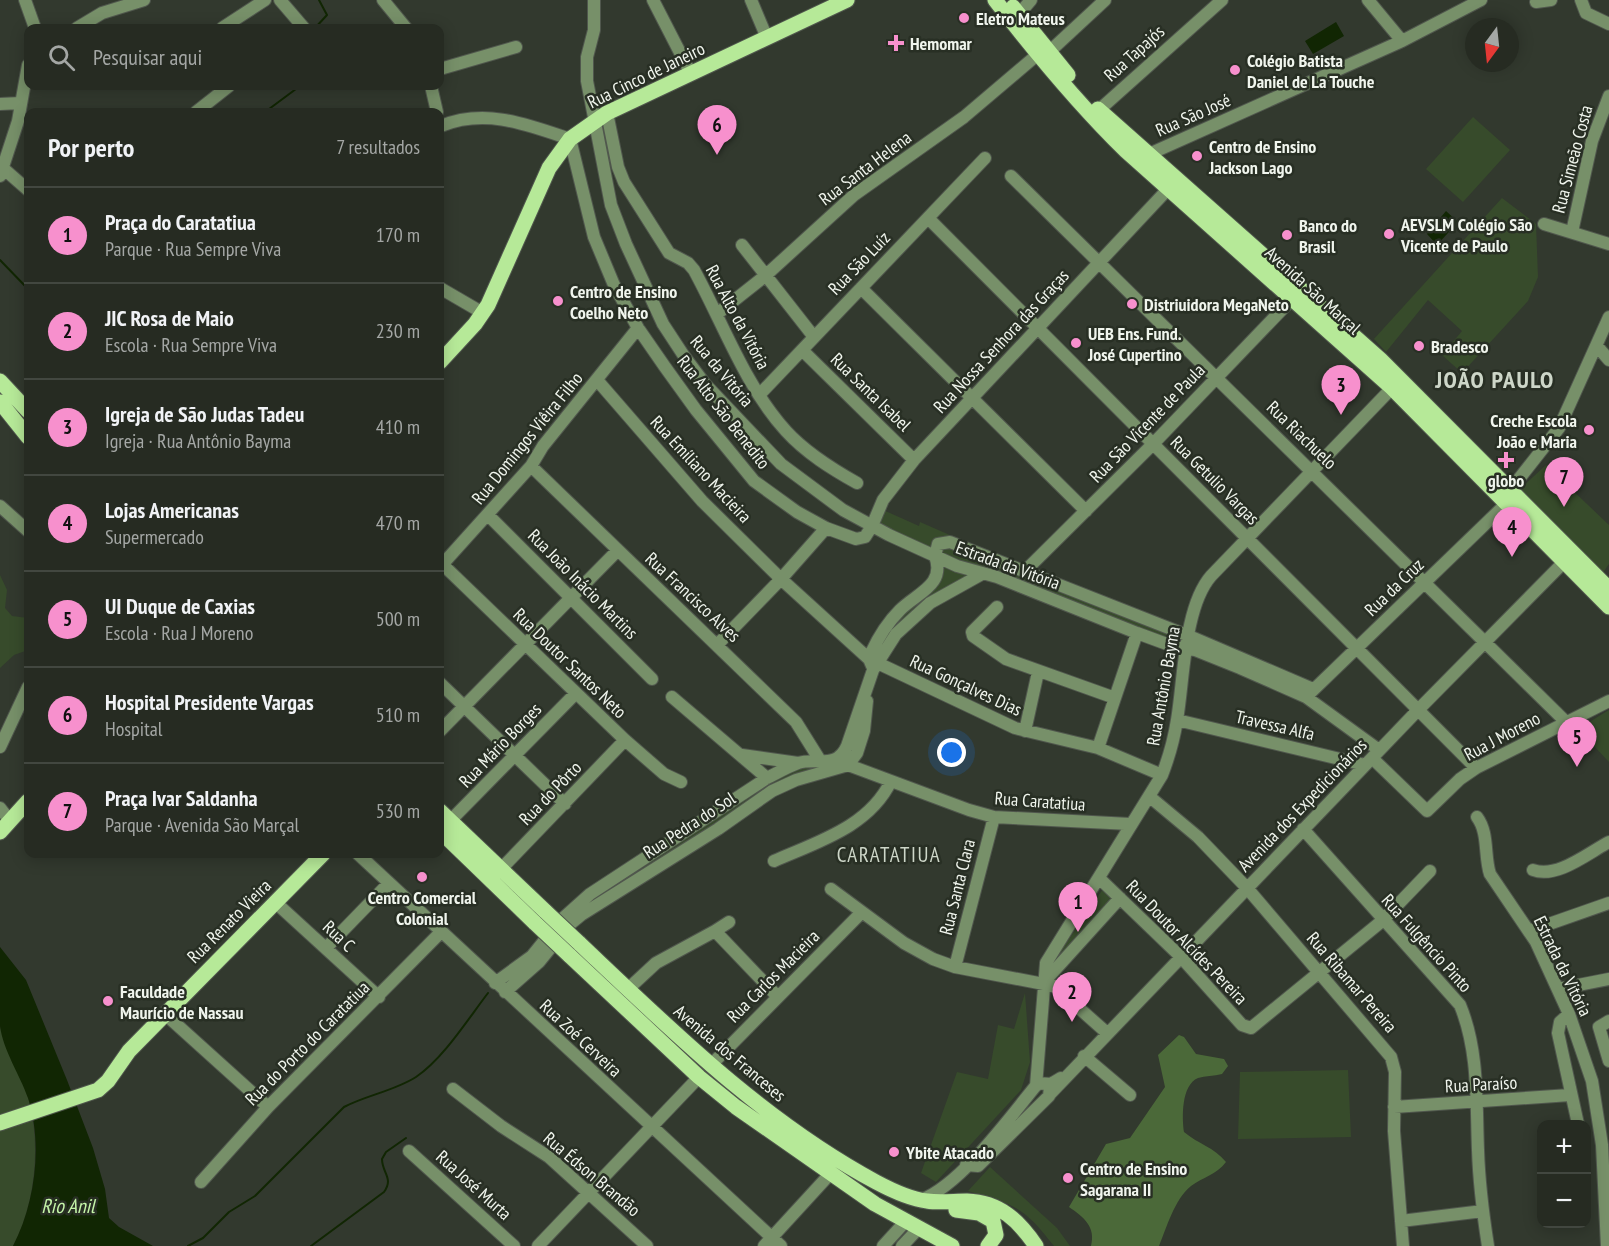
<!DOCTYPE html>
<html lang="pt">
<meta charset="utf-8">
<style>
body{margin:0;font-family:"PT Sans Narrow",sans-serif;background:#32372f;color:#f1f3f6}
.controls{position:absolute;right:18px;bottom:18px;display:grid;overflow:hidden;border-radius:12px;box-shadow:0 3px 15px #0003}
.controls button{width:54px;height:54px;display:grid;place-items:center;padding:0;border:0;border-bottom:2px solid #424740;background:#262b22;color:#f1f3f6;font:30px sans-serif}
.compass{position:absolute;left:1465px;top:18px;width:54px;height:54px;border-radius:50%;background:#262b22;box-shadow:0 3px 15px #0003;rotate:195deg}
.you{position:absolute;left:952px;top:753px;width:21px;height:21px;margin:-15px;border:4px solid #fff;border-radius:50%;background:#1a73e8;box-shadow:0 0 0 9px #1a73e833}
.badge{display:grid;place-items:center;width:39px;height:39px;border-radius:50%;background:#f790cd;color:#111;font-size:20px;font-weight:700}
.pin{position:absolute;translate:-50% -50px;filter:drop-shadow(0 2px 3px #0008)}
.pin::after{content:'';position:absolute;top:32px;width:21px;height:18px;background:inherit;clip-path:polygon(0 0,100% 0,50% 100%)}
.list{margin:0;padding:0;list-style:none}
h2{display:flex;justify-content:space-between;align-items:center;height:78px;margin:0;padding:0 24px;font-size:26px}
h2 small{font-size:20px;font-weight:400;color:#a4a7a5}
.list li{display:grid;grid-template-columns:39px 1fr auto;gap:18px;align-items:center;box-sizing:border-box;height:96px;padding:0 24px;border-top:2px solid #424740}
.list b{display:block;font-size:22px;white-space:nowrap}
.list p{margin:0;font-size:20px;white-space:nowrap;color:#a4a7a5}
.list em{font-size:20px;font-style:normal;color:#a4a7a5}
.icon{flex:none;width:33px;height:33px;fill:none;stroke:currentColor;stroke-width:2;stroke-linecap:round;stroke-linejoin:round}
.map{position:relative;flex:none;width:1609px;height:1246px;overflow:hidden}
.search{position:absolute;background:#262b22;box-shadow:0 3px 15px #0003;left:24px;top:24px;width:420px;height:66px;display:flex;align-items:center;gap:15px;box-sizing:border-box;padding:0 21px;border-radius:12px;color:#a4a7a5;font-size:22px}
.panel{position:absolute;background:#262b22;box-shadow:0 3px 15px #0003;left:24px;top:108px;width:420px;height:750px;border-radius:12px}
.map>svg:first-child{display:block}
.green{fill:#374b2b}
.forest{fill:#4b6939}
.water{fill:#112603}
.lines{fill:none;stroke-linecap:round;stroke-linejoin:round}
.stream{stroke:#112603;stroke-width:2}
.minor-casing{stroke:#50574d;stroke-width:14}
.major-casing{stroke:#50574d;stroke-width:17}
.minor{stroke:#779069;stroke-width:12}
.major{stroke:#b6e998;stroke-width:15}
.major-bridge-casing{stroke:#50574d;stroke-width:17;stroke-linecap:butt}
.major-bridge{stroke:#b6e998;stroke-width:15}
.poi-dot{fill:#f790cd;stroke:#282f24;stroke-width:2}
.labels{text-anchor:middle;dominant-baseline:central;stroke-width:5;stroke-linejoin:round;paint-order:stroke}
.poi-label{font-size:18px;font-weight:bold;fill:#f0f5ed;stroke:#282f24;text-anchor:start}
.street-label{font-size:18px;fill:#f0f5ed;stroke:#282f24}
.water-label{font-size:20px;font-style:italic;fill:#c5f5a9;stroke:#282f24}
.quarter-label{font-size:21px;letter-spacing:1.5px;fill:#cdd6c8;stroke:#282f24}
.district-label{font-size:24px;font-weight:bold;letter-spacing:1.5px;fill:#cdd6c8;stroke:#282f24}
</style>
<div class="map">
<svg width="1609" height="1246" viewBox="0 0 1609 1246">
<rect width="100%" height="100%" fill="#32392e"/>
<path class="green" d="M1473,117L1510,150L1463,202L1426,169Z
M1502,198L1536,224L1538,277L1528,301L1462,373L1442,355L1462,331L1428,300L1386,352L1374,339Z
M1546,465L1609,525V564L1602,574L1520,489Z
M881,509L919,526L920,522L952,536L938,538L931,549L879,524Z
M943,545L1168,633V634L1163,638L943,557L940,549Z
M946,567L965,574L966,577L879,657C879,632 928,585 946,567Z
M0,575L7,590L5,608L12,616L28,618V650L14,655L0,668Z
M1609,710V762L1578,729Z
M804,766L818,768L638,873L653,858L768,782Z
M1103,889L1115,899L1051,965Z
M1025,993L1030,1062L1021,1090L936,1182L921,1173L957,1072L988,1079L998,1025L1014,1029Z
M0,1027C9,1051 22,1076 29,1101C41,1147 35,1204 13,1246H0Z
M1348,1070L1351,1137L1238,1139L1240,1072Z
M990,1167L1057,1228L1070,1246H1054C1022,1205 1016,1206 968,1191Z"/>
<path class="forest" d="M1179,1035L1184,1037L1196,1054L1224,1059L1228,1066L1222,1074C1214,1076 1205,1076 1198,1078C1181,1085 1182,1118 1184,1132C1198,1144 1214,1147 1226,1162C1216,1175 1203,1177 1191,1186C1174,1200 1167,1227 1159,1246H1091C1096,1227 1084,1217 1069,1207L1106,1144L1130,1138L1165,1087L1158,1055Z"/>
<path class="water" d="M1336,22L1344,36L1313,54L1305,41Z
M1446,211L1458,222L1437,245L1427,234Z
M0,947L26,980L67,1080L93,1148L105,1189L109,1218L119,1227L153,1246H13C35,1204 43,1144 28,1098C20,1075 3,1050 0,1026C0,1000 0,973 0,947Z"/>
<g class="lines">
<path class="stream" d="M315,28L327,15L319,0
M265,112L300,86
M0,260L28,289
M188,1246L203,1238L229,1212L255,1196L344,1107C367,1095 394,1091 416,1077C443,1059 468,1019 488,993
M311,1246L384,1192C394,1178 382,1173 382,1159L386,1152L406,1138"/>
<defs>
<path id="minor" d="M25,0L35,28
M280,0L304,28
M383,0L406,28
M594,0V30L587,57V81L611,205L626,244L663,324L684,356L705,384L781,464L843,510L889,535L957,566L997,577L1137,633L1175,647L1195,650L1240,668L1306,697L1379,750
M653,0L691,74
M751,0L767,38
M1368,0L1402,41
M1581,0L1586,13L1609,24
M1536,2L1551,0
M1019,14L1031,0
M77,28L102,13L144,0
M222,28L265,0
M1049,52L1105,0
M440,69L516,47
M431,86L437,112
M0,104L21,103
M1099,110L1222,0
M196,112L229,86
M607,113L618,167L624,182L669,253L688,263L694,270C723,323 745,386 786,431C806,453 832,469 857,483
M441,126C485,108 526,124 570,139L594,237L614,285L638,328L665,367L696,410L754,481L797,512L826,528L856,539L865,537L872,526L883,500L914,460L1168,189
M1147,155L1402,41L1481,0
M4,169L28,190
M0,176L18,121L28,65
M1011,176L1566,722
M928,218L1476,768
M1544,224L1609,244
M1572,232L1592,141L1609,96
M742,245L814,337
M440,288L483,313
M861,288L1086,511
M717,314L765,276L854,195L964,117L1037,55
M1597,346L1609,360
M802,350L914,460
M597,380L702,501L781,579L869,659L1015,728L1098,748L1162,775
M760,394L985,158
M531,466L796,722L821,762
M0,506L28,531
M488,515L652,679
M935,556L938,544L950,542L1189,636L1313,689
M440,562L625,740L664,774L681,782
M440,567L531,466L543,446L638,328
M1025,571L1153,444L1293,298
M997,607L972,632L973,636L1006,659L1115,698
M718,644L781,579L826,528
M872,666L869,659L871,653C878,638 888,622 900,610C917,593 946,585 935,556
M440,683L565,804
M672,697L767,778
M1306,697L1507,503L1511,489L1559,428L1609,317
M1177,720L1365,765
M440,731L617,551
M1025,731L1038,672
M0,747L28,687
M1098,748L1137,633
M742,755L798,763
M1372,758L1427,811L1460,779L1476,768L1609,701
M848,765L969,810L994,817L1130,824
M1150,797L1198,837L1247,888L1391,1057L1395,1072L1394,1131L1403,1246
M0,808L10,821
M1477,817C1489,833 1484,856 1490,874L1536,942L1569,1014L1592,1081L1602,1145L1607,1246
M450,821L576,693
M1303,829L1460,1005C1479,1051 1476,1101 1478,1150C1479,1182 1483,1214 1488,1246
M358,854L781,1246
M774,861C817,842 869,827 891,781
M501,869L625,740
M1533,870C1557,879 1588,853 1609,842
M1100,879L1180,956L1242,1025L1251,1028L1382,921L1430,871
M831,889L904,943L933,959L955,967L1054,986L1107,1033
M275,902L379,997
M715,931L729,922
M1529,931L1609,903
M326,948L389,883
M955,967L994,817
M1044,982L1120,898
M495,983L532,956L561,920L590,894L767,778C777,773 787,767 798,763C817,757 836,770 847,746L873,670L896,634L930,603L982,574
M628,989L656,963L715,931L778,997
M1558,989L1609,979
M505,992L539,962L570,924L581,915L718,829L772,791L796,780L848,765L857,753L864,731L867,701
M165,1014L268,1107
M1569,1014L1560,1022L1558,1033L1578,1124
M1609,1021L1599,1027L1609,1061
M1084,1056L1130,1095
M710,1066L862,912
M1036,1086L1046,963L1162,775C1169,757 1174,739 1177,720C1184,679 1184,607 1211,576L1392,388
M453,1089L501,1126L549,1157L647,1246
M1050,1094L1418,710L1564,562
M1394,1107L1570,1095
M409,1151L514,1246
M966,1165L978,1166L1049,1096L1050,1087
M201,1182L268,1107L441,932
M921,1200C961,1185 1011,1116 1038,1083L1051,1084L1061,1078
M1401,1221L1483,1211
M538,1246L699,1077
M764,1246L830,1174
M883,1246L905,1222
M902,1246L918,1229"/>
<path id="major" d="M995,0C1036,53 1078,104 1126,151L1392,388L1609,607
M1013,7L1068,75
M1098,109L1380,359L1609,589
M440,362L475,324L488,305L549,168L570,139L607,113L847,0
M0,381L28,411
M0,402L28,437
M440,811L546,912
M440,831L535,923
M0,832L28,801
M579,943C672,1031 763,1121 876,1182C891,1190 909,1199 927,1201C940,1203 954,1201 967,1201C1000,1202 1019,1221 1036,1246
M569,955L699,1077L736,1107L875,1204L952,1246
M0,1123L98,1090L108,1081L129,1051L323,854
M956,1210L979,1213L993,1221L996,1235L988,1246"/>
</defs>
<use href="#minor" class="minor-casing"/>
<use href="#major" class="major-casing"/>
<use href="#minor" class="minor"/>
<use href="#major" class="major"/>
<defs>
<path id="major-bridge" d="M546,912L579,943
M535,923L569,955"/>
</defs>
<use href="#major-bridge" class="major-bridge-casing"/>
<use href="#major-bridge" class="major-bridge"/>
</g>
<g class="poi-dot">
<circle cx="964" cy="18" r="6"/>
<path d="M893 34h6v6h6v6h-6v6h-6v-6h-6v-6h6z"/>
<circle cx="1235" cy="70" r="6"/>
<circle cx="1197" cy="156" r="6"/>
<circle cx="1389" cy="234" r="6"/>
<circle cx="1287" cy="235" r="6"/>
<circle cx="558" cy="301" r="6"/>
<circle cx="1132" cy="304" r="6"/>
<circle cx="1076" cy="343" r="6"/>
<circle cx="1419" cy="346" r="6"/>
<circle cx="1589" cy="430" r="6"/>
<path d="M1503 451h6v6h6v6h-6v6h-6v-6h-6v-6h6z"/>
<circle cx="422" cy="877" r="6"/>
<circle cx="108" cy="1001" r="6"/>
<circle cx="894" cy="1152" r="6"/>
<circle cx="1068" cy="1178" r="6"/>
</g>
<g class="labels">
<g class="poi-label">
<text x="976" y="18">Eletro Mateus</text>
<text x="910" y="43">Hemomar</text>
<text x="1247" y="60">Colégio Batista<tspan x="1247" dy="21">Daniel de La Touche</tspan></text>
<text x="1209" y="146">Centro de Ensino<tspan x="1209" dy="21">Jackson Lago</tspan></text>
<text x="1401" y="224">AEVSLM Colégio São<tspan x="1401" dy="21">Vicente de Paulo</tspan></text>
<text x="1299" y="225">Banco do<tspan x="1299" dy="21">Brasil</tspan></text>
<text x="570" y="291">Centro de Ensino<tspan x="570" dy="21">Coelho Neto</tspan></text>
<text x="1144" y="304">Distriuidora MegaNeto</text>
<text x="1088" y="333">UEB Ens. Fund.<tspan x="1088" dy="21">José Cupertino</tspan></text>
<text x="1431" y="346">Bradesco</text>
<text x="1577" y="420" text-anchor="end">Creche Escola<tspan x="1577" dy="21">João e Maria</tspan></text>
<text x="1506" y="480" text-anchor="middle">globo</text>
<text x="422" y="897" text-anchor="middle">Centro Comercial<tspan x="422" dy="21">Colonial</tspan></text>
<text x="120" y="991">Faculdade<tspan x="120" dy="21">Maurício de Nassau</tspan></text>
<text x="906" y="1152">Ybite Atacado</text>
<text x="1080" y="1168">Centro de Ensino<tspan x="1080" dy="21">Sagarana II</tspan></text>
</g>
<g class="street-label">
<text transform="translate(1134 53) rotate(-42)">Rua Tapajós</text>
<text transform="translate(646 75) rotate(-26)">Rua Cinco de Janeiro</text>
<text transform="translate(1193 115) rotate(-24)">Rua São José</text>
<text transform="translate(1572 159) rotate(-75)">Rua Simeão Costa</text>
<text transform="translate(865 168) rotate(-37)">Rua Santa Helena</text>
<text transform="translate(859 263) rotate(-46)">Rua São Luíz</text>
<text transform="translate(1313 290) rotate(42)">Avenida São Marçal</text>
<text transform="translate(738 317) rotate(62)">Rua Alto da Vitória</text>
<text transform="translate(1001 341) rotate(-47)">Rua Nossa Senhora das Graças</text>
<text transform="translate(722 371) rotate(50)">Rua da Vitória</text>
<text transform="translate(871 392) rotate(44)">Rua Santa Isabel</text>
<text transform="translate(724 412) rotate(52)">Rua Alto São Benedito</text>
<text transform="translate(1147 423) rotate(-46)">Rua São Vicente de Paula</text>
<text transform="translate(1302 435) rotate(44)">Rua Riachuelo</text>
<text transform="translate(527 438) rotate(-51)">Rua Domingos Viêira Filho</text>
<text transform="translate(701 469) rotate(47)">Rua Emíliano Macieira</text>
<text transform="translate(1215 480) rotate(45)">Rua Getulio Vargas</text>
<text transform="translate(1008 565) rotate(20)">Estrada da Vitória</text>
<text transform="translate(583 584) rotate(45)">Rua João Inácio Martins</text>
<text transform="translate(1394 587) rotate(-44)">Rua da Cruz</text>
<text transform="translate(693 597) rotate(43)">Rua Francisco Alves</text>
<text transform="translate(570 663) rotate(44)">Rua Doutor Santos Neto</text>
<text transform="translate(966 685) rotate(25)">Rua Gonçalves Dias</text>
<text transform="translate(1163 686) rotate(-80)">Rua Antônio Bayma</text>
<text transform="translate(1275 725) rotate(13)">Travessa Alfa</text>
<text transform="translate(1502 736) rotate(-28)">Rua J Moreno</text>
<text transform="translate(500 745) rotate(-46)">Rua Mário Borges</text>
<text transform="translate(550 793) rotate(-46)">Rua do Pôrto</text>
<text transform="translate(1040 801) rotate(4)">Rua Caratatiua</text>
<text transform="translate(1302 805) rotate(-46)">Avenida dos Expedicionários</text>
<text transform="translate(689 825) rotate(-33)">Rua Pedra do Sol</text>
<text transform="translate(957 887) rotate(-76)">Rua Santa Clara</text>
<text transform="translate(229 921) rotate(-45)">Rua Renato Vieira</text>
<text transform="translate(339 936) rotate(43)">Rua C</text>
<text transform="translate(1187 942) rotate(46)">Rua Doutor Alcídes Pereira</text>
<text transform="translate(1427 943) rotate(48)">Rua Fulgêncio Pinto</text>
<text transform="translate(1563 966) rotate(64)">Estrada da Vitória</text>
<text transform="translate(773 976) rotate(-45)">Rua Carlos Macieira</text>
<text transform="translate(1352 982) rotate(49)">Rua Ribamar Pereira</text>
<text transform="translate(581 1038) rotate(43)">Rua Zoé Cerveira</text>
<text transform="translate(307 1043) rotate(-45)">Rua do Porto do Caratatiua</text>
<text transform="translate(730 1053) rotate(40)">Avenida dos Franceses</text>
<text transform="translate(1481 1084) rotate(-3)">Rua Paraíso</text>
<text transform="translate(592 1174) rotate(40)">Rua Édson Brandão</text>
<text transform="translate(474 1185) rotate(42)">Rua José Murta</text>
</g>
<g class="water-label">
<text x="68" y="1206">Rio Anil</text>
</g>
<g class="quarter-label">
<text x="889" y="854">CARATATIUA</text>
</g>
<g class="district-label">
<text x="1495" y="379">JOÃO PAULO</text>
</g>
</g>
</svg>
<div class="controls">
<button>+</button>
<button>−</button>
</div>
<svg class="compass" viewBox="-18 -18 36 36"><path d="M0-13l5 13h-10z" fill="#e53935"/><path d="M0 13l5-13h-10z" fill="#a4a7a5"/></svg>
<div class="you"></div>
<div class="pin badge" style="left:1078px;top:932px">1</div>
<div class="pin badge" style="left:1072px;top:1022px">2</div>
<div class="pin badge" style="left:1341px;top:415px">3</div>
<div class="pin badge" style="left:1512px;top:557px">4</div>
<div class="pin badge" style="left:1577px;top:767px">5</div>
<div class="pin badge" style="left:717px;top:155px">6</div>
<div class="pin badge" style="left:1564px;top:507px">7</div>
<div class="search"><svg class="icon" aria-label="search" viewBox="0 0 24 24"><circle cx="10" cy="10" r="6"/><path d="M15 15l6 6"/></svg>Pesquisar aqui</div>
<section class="panel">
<h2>Por perto<small>7 resultados</small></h2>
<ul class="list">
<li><span class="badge">1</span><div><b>Praça do Caratatiua</b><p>Parque · Rua Sempre Viva</p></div><em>170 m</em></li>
<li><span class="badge">2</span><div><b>JIC Rosa de Maio</b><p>Escola · Rua Sempre Viva</p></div><em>230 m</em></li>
<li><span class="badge">3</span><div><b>Igreja de São Judas Tadeu</b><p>Igreja · Rua Antônio Bayma</p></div><em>410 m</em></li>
<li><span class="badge">4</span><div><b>Lojas Americanas</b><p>Supermercado</p></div><em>470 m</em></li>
<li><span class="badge">5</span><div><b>UI Duque de Caxias</b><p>Escola · Rua J Moreno</p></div><em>500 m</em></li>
<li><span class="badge">6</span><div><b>Hospital Presidente Vargas</b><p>Hospital</p></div><em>510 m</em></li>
<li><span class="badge">7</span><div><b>Praça Ivar Saldanha</b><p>Parque · Avenida São Marçal</p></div><em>530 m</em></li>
</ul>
</section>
</div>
